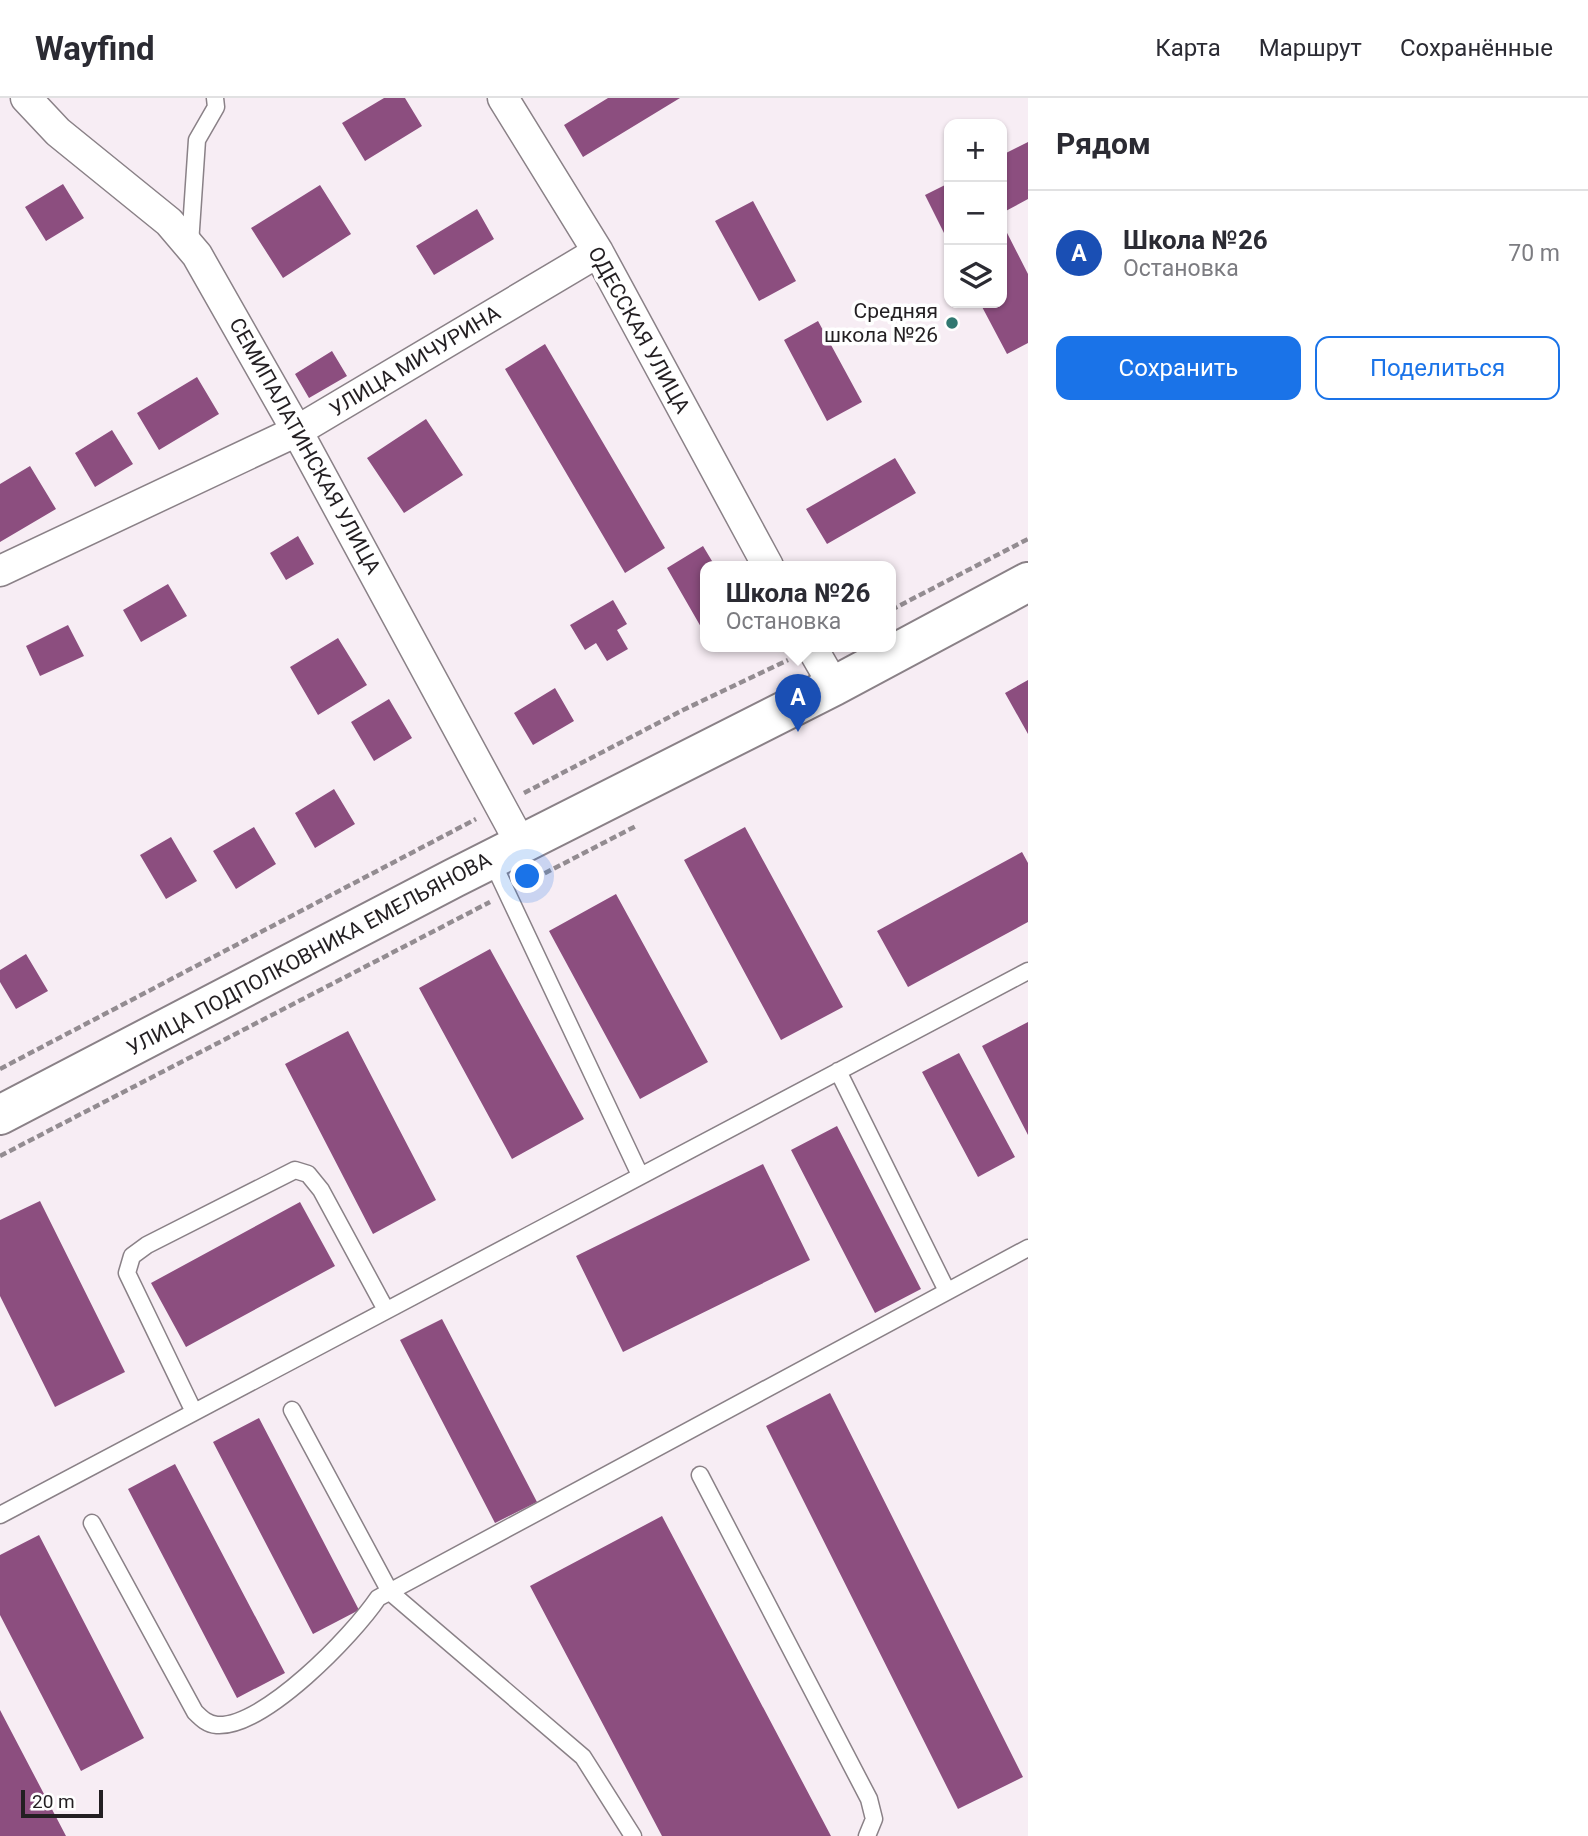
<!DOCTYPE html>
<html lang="ru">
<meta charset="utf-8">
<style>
body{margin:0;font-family:Roboto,sans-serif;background:#f7f7f7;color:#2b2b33}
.controls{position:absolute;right:21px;top:21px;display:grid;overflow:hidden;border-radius:14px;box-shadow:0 2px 5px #0004}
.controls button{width:63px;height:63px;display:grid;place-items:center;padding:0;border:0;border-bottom:2px solid #e1e1e2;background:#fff;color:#2b2b33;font:35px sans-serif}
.scale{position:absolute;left:21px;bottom:18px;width:82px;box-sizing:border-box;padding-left:7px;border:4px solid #231f22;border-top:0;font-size:19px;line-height:24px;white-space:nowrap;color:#231f22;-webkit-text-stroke:5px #fff;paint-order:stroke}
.you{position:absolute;left:528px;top:779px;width:24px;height:24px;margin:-18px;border:5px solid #fff;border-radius:50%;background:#1a73e8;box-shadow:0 0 0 10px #1a73e833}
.badge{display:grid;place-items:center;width:46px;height:46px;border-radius:50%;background:#1a73e8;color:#fff;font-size:23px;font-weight:700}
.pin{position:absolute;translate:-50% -58px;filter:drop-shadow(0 2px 4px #0008)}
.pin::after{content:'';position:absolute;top:37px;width:24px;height:21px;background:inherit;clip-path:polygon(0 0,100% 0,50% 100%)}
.popup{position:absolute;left:700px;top:463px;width:196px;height:91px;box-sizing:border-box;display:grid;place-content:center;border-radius:14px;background:#fff;filter:drop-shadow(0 2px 5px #0005);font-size:23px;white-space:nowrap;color:#7c7c81}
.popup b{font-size:26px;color:#2b2b33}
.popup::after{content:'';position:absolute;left:50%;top:100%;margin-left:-14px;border:14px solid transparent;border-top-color:#fff}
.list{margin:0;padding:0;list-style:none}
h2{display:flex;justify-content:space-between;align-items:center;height:91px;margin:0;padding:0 28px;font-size:30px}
h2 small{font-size:23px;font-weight:400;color:#7c7c81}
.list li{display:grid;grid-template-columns:46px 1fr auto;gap:21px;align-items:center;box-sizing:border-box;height:126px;padding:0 28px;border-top:2px solid #e1e1e2}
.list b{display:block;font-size:26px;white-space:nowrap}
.list p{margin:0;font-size:23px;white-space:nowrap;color:#7c7c81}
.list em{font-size:23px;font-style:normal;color:#7c7c81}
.actions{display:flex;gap:14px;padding:21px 28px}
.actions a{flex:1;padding:16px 0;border:2px solid #1a73e8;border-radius:14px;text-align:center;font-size:24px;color:#1a73e8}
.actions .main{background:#1a73e8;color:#fff}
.icon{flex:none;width:38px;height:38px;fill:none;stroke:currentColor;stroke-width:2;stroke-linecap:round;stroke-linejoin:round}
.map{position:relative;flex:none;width:1028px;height:1738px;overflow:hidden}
header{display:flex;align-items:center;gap:42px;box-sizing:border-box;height:98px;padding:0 35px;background:#fff;border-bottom:2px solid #e1e1e2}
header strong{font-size:33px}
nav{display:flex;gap:38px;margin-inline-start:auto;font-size:24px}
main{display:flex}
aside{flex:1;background:#fff}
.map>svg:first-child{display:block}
.building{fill:#8c4e7f}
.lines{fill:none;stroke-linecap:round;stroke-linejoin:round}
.lane-casing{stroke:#8a8187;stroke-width:19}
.street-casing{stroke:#8a8187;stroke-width:33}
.primary-casing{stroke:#8a8187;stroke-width:42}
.path{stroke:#938c91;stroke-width:4.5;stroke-dasharray:7 3.5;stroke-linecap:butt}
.lane{stroke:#fff;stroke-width:16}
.street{stroke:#fff;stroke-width:30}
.primary{stroke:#fff;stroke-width:38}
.poi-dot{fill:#317871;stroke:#fff;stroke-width:2.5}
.labels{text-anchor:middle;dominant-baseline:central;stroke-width:7;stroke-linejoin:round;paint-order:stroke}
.poi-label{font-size:21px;fill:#231f22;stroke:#fff;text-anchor:end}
.street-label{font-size:21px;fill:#231f22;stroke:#fff}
</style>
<header>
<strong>Wayfind</strong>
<nav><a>Карта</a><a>Маршрут</a><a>Сохранённые</a></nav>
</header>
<main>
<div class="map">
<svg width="1028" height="1738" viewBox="0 0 1028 1738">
<rect width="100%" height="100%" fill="#f7edf4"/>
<path class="building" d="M384,0H405L422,28L365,63L342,25Z
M608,0H680L583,59L564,27Z
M1028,44V101L1002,115V57Z
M949,85V145L925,97Z
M63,86L84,120L46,143L25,109Z
M320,87L351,136L283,180L251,130Z
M753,103L796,183L759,203L715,123Z
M477,111L494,141L434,177L416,148Z
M1002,125L1028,176V245L1007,256L980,205H1002Z
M818,223L862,304L827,323L784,242Z
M545,246L665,450L625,475L505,271Z
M332,253L347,278L309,300L295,276Z
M197,279L219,316L159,352L137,315Z
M426,321L463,377L404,415L367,360Z
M112,332L133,366L95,389L75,355Z
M895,360L916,395L827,446L806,411Z
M30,368L56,411L0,444V386Z
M298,438L314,466L286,482L270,455Z
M703,448L715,468H705V536L667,470Z
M168,486L187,518L141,544L123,512Z
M613,502L627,526L617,532L628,551L607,563L596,545L585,552L570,527Z
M68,527L84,558L40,578L26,548Z
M338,540L367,587L318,617L290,569Z
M1028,582V636L1005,595Z
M555,590L574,623L533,647L514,615Z
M389,601L412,640L374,663L351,624Z
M334,691L355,726L315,750L295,715Z
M254,729L276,766L236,791L213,753Z
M745,729L843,909L781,942L684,762Z
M171,739L197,783L166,801L140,757Z
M1022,754L1028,765V824L908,889L877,833Z
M616,796L708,964L640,1001L549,833Z
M490,851L584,1021L512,1061L419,890Z
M26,856L48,893L16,911L0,884V872Z
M1028,924V1037L982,948Z
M348,933L436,1102L373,1136L285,966Z
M959,955L1015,1059L978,1079L922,974Z
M837,1028L921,1191L875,1215L791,1052Z
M763,1066L810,1162L623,1254L576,1158Z
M40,1103L125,1274L55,1309L0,1198V1122Z
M300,1104L335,1168L186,1249L151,1185Z
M442,1221L537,1404L495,1425L400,1242Z
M830,1295L1023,1679L958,1711L766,1328Z
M259,1320L359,1512L313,1536L213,1344Z
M175,1366L285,1575L237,1600L128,1391Z
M662,1418L831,1738H662L530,1488Z
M39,1437L144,1640L81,1673L0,1517V1457Z
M0,1612L66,1738H0Z"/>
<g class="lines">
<defs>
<path id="lane" d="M190,146L197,42L216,9L215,0
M491,761L640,1077
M838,973L946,1191
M292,1312L390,1494L583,1659L633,1738
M194,1314L127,1175L132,1158L147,1147L295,1072L308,1076L321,1092L386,1212
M700,1377L869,1701L874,1721L867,1738
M0,1417L1028,873
M92,1425L195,1614C202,1621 207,1626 217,1627C264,1630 353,1537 378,1500L1028,1150"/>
<path id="street" d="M26,0L58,34L169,124L197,157L297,333L521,746
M503,0L598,154L768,468
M0,473L297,333L598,154
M811,548L834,588"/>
<path id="primary" d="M0,1017L454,780L834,588L1028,484"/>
</defs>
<use href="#lane" class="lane-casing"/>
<use href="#street" class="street-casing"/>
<use href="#primary" class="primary-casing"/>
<path class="path" d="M891,512L1028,441
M524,695L683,612L788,562
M526,785L636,728
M0,971L476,721
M0,1058L490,804"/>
<use href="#lane" class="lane"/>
<use href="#street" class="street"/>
<use href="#primary" class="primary"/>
</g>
<circle class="poi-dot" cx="952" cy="225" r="7"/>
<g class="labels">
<g class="poi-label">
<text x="938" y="213">Средняя<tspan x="938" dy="24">школа №26</tspan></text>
</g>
<g class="street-label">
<text transform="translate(639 232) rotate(61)">ОДЕССКАЯ УЛИЦА</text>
<text transform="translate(415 263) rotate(-31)">УЛИЦА МИЧУРИНА</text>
<text transform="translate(305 348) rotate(61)">СЕМИПАЛАТИНСКАЯ УЛИЦА</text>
<text transform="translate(309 856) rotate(-28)">УЛИЦА ПОДПОЛКОВНИКА ЕМЕЛЬЯНОВА</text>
</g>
</g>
</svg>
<div class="controls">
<button>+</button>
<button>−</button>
<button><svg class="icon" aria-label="layers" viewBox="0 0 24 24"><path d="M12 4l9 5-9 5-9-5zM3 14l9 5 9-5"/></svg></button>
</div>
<div class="scale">20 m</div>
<div class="you"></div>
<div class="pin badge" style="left:798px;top:634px;background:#1a4fb4">A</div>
<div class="popup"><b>Школа №26</b>Остановка</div>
</div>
<aside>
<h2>Рядом<small></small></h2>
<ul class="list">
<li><span class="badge" style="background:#1a4fb4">A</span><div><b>Школа №26</b><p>Остановка</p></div><em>70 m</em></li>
</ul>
<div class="actions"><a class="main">Сохранить</a><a>Поделиться</a></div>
</aside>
</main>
